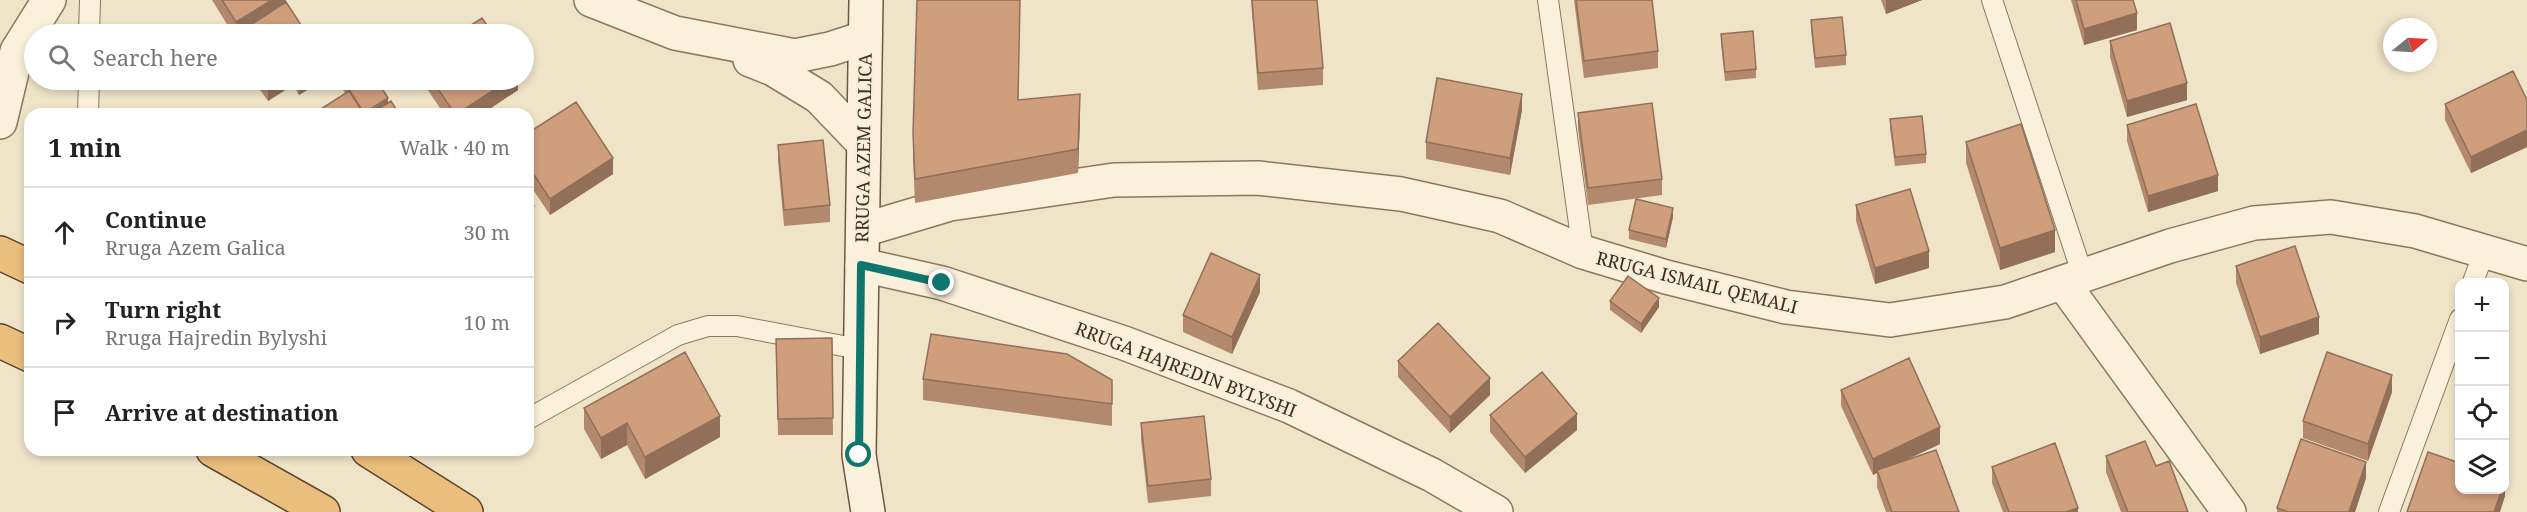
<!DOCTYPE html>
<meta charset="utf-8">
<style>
body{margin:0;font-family:"Noto Serif",serif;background:#f2f2f2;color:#222}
.controls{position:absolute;right:18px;bottom:18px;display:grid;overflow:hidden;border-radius:12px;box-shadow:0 3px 9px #0003}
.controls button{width:54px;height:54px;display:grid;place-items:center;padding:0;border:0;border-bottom:2px solid #e0e0e0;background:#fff;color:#222;font:30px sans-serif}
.compass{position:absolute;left:2383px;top:18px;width:54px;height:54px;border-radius:50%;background:#fff;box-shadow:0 3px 9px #0003;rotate:72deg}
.stop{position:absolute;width:18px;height:18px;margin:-14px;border:4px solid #0f766e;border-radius:50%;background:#fff}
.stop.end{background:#0f766e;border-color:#fff;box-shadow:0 2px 6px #0008}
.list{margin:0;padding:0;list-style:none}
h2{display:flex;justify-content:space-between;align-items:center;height:78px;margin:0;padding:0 24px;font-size:26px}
h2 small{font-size:20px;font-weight:400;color:#767676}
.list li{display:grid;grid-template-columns:39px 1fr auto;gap:18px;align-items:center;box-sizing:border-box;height:90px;padding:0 24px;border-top:2px solid #e0e0e0}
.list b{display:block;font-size:22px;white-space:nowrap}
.list p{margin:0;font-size:20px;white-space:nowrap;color:#767676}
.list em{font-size:20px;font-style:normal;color:#767676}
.icon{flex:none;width:33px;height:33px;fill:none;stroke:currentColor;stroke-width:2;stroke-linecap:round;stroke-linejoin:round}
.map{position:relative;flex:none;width:2527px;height:512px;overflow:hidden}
.search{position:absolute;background:#fff;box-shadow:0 3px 9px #0003;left:24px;top:24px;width:510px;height:66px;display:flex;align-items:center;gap:15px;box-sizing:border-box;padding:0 21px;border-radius:33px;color:#767676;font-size:22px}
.panel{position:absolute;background:#fff;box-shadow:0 3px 9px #0003;left:24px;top:108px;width:510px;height:348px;border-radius:18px}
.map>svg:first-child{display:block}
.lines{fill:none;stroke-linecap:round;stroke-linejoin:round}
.service-casing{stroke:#8d765c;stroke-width:22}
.minor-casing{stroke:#8d765c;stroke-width:36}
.tertiary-casing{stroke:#8d765c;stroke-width:36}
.secondary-casing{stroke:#6f573f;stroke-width:36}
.trunk-casing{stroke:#5b4430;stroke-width:36}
.service{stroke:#faf1dc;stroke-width:20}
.minor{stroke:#faf1dc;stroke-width:33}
.tertiary{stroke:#faf1dc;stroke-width:33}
.secondary{stroke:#faf1dc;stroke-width:33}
.trunk{stroke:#eabe7c;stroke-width:33}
.wall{fill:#b2896c}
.shaded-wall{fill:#916f58}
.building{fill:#cf9f7d;stroke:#916f58;stroke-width:1.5}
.route{stroke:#0f766e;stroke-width:8}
.labels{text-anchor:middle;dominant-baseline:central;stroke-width:4.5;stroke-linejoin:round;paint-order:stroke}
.street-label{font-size:18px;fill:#3d2e20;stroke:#f7eed8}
</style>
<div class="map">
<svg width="2527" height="512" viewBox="0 0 2527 512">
<rect width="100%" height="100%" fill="#f0e4c8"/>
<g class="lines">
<defs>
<path id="service" d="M1548,0L1583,252
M1992,0L2083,276
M89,34L90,0
M88,114L89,80
M2473,282L2484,252
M528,419L678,335L708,326H737L859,349
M2389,512L2460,319"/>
<path id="minor" d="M591,0L675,33L795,56L830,49L864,38
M750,60L773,69L819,97L863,143
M0,122L17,51L49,0
M862,265L942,283L1124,343L1289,406L1432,475L1496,512
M2063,283L2229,512"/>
<path id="tertiary" d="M863,230L950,204L1114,180L1258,178L1401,194L1500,216L1583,252L1666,277L1786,307L1890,320L2005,302L2170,246L2254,223L2331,217L2415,231L2527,264"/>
<path id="secondary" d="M866,0L859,455L868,512"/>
<path id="trunk" d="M0,253L30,267
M0,341L30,355
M213,450L323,512
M368,450L466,512"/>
</defs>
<use href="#service" class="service-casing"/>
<use href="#minor" class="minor-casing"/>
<use href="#tertiary" class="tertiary-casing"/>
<use href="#secondary" class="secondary-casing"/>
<use href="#trunk" class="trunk-casing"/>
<use href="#service" class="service"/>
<use href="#minor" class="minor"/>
<use href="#tertiary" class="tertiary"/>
<use href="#secondary" class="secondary"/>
<use href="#trunk" class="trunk"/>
</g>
<path class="wall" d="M212,0H286V3L307,34H233Z
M917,0H1020L1018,100L1080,118L1078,173L915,203L913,158V133Z
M1251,0H1317L1323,68V85L1258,90Z
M1574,0H1652L1658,51V68L1584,78Z
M1881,0H1922L1886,14Z
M2071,0H2133L2137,30L2084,45Z
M1811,20L1846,55V65L1815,68L1811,29Z
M1721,34L1756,69V78L1725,81L1721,43Z
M2110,41L2187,100L2127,117L2110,57Z
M253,80H324L299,95L293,85L268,101Z
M337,80H377L388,103L345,93Z
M421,80H518V90L482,114H444Z
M2527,100V147L2471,173L2445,120V104Z
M1522,110L1510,175L1426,159V142Z
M1578,113L1662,179V195L1588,205L1578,129Z
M1890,119L1926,154V163L1895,166L1890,128Z
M2127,125L2218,191L2148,212L2127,141Z
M528,133L613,174L550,215L528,182Z
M1966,142L2055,252L2000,270L1966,163Z
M778,145L830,205V222L784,226L778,161Z
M1856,205L1929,268L1875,284L1856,221Z
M1673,217L1666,248L1629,239V230Z
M2236,266L2319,334L2260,354L2236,283Z
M1260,292L1232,354L1183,332V315Z
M1610,301L1659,307L1641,333L1610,310Z
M832,338L833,435H778L776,339Z
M1398,361L1490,395L1450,433L1398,377Z
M923,379L1112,404V426L923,400Z
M1841,390L1940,444L1904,461L1959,512H1886L1877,487V473L1873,475L1841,406Z
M2392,392L2368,461L2303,438V421Z
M584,408L720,437L645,479L627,445L601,459L584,429Z
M1490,415L1577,430L1525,473L1490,432Z
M1141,423L1211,479V496L1148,503L1141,439Z
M2106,456L2156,466L2188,512H2121L2106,472Z
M1992,467L2078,512H2003L1992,483Z
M2366,478L2355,512H2277V508Z"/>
<path class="shaded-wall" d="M272,0H286V8L242,34H236V22Z
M1886,0H1922L1886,14Z
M2137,13V30L2084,45V29Z
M276,80H293V85L268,101V85Z
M299,80H324L299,95Z
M509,80H518V90L482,114H457Z
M2187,83V100L2127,117V101Z
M1080,94V118L1078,173V149Z
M1522,94V110L1510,175V158Z
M388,98V108L378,114H364Z
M2527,130V147L2471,173V157Z
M613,158V174L550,215V199Z
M2218,175V191L2148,212V196Z
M534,206V223L528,226V210Z
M1673,208V217L1666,248V239Z
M2055,230V252L2000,270V248Z
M1929,251V268L1875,284V268Z
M1260,275V292L1232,354V337Z
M1659,298V307L1641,333V324Z
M2319,317V334L2260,354V337Z
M2392,375V392L2368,461V444Z
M1490,378V395L1450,433V417Z
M1577,414V430L1525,473V457Z
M720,416V437L645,479V457Z
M627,423V445L601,459V438Z
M1940,427V444L1878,473L1877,470V473L1873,475V459Z
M2366,462V478L2355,512H2349Z
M2505,479V496L2500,512H2494L2502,489H2505Z
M2078,508V512H2066Z"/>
<path class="building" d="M222,0H272L236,22Z
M917,0H1020L1018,100L1080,94L1078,149L915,179L913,133Z
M1252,0H1317L1323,68L1258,73Z
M1576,0H1652L1658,51L1584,61Z
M2076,0H2133L2137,13L2084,29Z
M286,2L307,34H237Z
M1842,17L1846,55L1815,58L1811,20Z
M482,18L493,34H457Z
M2170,23L2187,83L2127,101L2110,41Z
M1753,31L1756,69L1725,72L1721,34Z
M2513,71L2527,100V130L2471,157L2445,104Z
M1437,78L1522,94L1510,158L1426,142Z
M264,80H276L268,85Z
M343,80H377L388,98L364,113Z
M432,80H509L457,114H455Z
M349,91L364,114H313Z
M391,101L399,114H370Z
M576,102L613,158L550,199L528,166V133Z
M1652,103L1662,179L1588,188L1578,113Z
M2196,104L2218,175L2148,196L2127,125Z
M1922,116L1926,154L1895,157L1890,119Z
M2021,124L2055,230L2000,248L1966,142Z
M823,140L830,205L784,210L778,145Z
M1910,189L1929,251L1875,268L1856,205Z
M528,197L534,206L528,210Z
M1636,199L1673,208L1666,239L1629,230Z
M2295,246L2319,317L2260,337L2236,266Z
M1211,253L1260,275L1232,337L1183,315Z
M1628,276L1659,298L1641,324L1610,301Z
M1438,323L1490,378L1450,417L1398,361Z
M931,334L1067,354L1112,380V404L923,379Z
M832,338L833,418L778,419L776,339Z
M685,352L720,416L645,457L627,423L601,438L584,408Z
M2327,352L2392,375L2368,444L2303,421Z
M1909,358L1940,427L1873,459L1841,390Z
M1542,372L1577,414L1525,457L1490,415Z
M1204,416L1211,479L1148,486L1141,423Z
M2301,439L2366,462L2349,512H2289L2277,508Z
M2145,441L2156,466L2169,461L2188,512H2128L2106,456Z
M2055,443L2078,508L2066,512H2009L1992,467Z
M1936,450L1959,512H1892L1877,470Z
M2428,452L2460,463V489H2502L2494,512H2407Z"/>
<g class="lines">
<path class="route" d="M859,455L861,265L942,283"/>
</g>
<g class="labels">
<g class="street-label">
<text transform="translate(863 148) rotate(-89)">RRUGA AZEM GALICA</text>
<text transform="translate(1697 282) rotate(14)">RRUGA ISMAIL QEMALI</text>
<text transform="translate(1186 369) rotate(21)">RRUGA HAJREDIN BYLYSHI</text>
</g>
</g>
</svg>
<div class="controls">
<button>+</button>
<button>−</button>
<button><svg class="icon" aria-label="locate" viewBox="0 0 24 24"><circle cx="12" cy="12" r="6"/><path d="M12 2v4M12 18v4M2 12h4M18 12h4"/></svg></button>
<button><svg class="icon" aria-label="layers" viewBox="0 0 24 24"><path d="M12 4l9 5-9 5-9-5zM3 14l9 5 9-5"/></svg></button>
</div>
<svg class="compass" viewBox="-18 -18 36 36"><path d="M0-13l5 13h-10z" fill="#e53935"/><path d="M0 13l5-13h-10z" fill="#767676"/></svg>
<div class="stop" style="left:859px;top:455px"></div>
<div class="stop end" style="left:942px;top:283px"></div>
<div class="search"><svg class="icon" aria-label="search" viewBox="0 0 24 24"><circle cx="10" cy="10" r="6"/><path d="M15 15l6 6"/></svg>Search here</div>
<section class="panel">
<h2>1 min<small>Walk · 40 m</small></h2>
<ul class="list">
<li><svg class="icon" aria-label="ahead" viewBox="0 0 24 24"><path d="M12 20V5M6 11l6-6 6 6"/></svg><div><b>Continue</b><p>Rruga Azem Galica</p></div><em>30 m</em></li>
<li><svg class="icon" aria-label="right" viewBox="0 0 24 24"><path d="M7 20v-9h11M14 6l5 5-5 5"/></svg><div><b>Turn right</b><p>Rruga Hajredin Bylyshi</p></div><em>10 m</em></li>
<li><svg class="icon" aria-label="arrive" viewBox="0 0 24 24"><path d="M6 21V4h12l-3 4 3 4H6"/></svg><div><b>Arrive at destination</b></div></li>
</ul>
</section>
</div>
